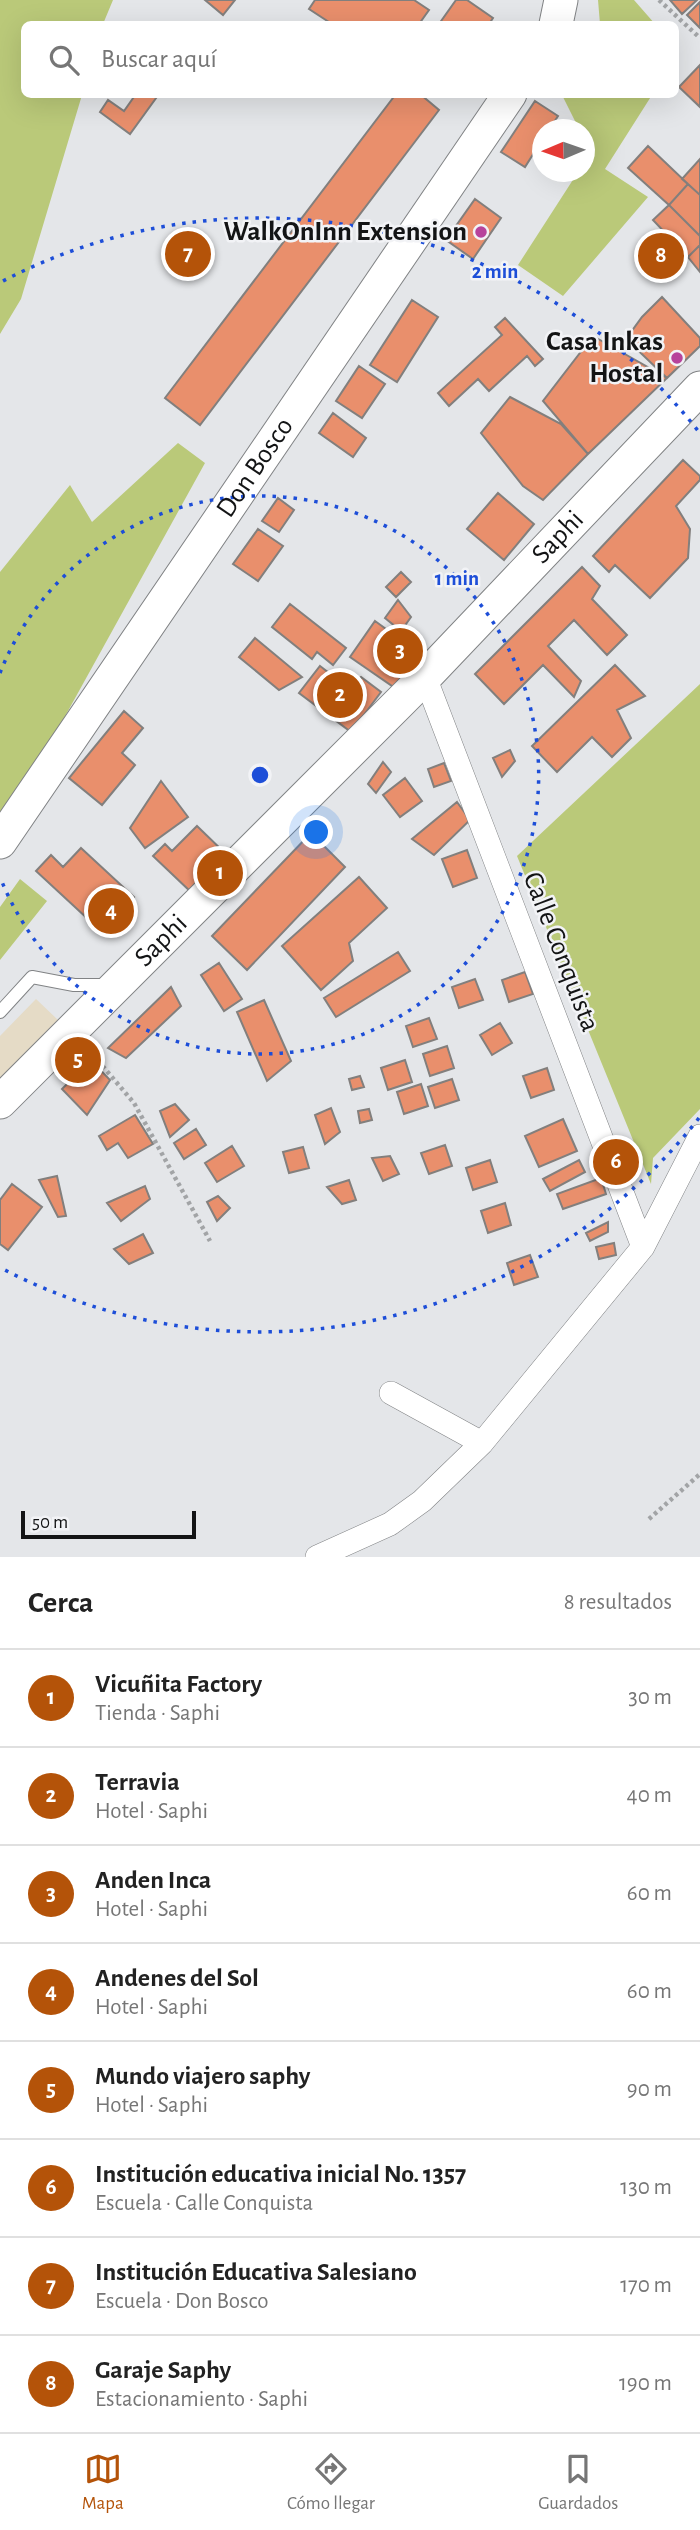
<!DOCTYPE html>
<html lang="es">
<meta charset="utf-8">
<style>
body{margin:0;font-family:"Alegreya Sans",sans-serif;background:#f2f2f2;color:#222}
.compass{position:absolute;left:532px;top:119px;width:63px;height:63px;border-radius:50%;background:#fff;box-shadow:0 7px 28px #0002;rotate:268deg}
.scale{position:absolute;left:21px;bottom:18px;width:175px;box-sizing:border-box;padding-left:7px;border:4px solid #131415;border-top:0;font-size:19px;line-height:24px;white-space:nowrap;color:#131415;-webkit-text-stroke:5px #f2f3f6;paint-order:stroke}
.you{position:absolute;left:317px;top:833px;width:24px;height:24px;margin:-18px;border:5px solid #fff;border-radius:50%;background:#1a73e8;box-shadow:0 0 0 10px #1a73e833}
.badge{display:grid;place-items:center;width:46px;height:46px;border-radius:50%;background:#b45309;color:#fff;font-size:23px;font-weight:700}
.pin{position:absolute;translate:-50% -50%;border:4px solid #fff;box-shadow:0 2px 7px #0006}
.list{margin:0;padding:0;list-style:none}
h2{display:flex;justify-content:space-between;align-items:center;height:91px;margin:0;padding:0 28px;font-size:30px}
h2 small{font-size:23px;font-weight:400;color:#767676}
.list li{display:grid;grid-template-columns:46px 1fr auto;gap:21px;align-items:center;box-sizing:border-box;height:98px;padding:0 28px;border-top:2px solid #e0e0e0}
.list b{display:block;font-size:26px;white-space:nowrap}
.list p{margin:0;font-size:23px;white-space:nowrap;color:#767676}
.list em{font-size:23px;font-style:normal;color:#767676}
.icon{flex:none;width:38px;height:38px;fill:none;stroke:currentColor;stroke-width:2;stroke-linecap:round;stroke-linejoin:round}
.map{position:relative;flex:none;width:700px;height:1557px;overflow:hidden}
.search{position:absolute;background:#fff;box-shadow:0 7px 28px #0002;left:21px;right:21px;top:21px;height:77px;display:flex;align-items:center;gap:18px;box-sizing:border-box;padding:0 24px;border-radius:10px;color:#767676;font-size:26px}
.sheet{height:875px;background:#fff}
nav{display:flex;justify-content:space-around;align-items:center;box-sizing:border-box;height:98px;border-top:2px solid #e0e0e0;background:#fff;font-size:19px;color:#767676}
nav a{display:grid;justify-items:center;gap:4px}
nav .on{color:#b45309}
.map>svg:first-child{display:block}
.industrial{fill:#e5dbc6}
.green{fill:#bac979}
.building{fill:#e98f6c;stroke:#827f7d;stroke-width:2;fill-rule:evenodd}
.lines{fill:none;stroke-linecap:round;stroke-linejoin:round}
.lane-casing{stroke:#818385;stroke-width:14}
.street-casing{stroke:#818385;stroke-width:24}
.secondary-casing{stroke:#818385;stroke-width:35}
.path{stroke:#a2a4a6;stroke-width:4.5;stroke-dasharray:3.5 3.5;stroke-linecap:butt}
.lane{stroke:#fff;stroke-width:12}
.street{stroke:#fff;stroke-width:23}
.secondary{stroke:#fff;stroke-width:33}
.ring{fill:none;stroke:#1d4ed8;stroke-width:3.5;stroke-dasharray:3.5 7}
.poi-dot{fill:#b7439b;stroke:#f2f3f6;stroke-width:2.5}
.labels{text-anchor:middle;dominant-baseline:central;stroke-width:5;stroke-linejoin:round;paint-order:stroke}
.poi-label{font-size:28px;font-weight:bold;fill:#131415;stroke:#f2f3f6;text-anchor:end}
.street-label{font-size:28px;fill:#131415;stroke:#f2f3f6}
.centre{fill:#1d4ed8;stroke:#f2f3f6;stroke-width:3.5}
.ring-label{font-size:21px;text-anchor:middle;font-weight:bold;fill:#1d4ed8;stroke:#f2f3f6;stroke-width:5;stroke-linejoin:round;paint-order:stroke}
</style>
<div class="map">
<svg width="700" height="1557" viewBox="0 0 700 1557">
<rect width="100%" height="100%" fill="#e4e6e9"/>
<path class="industrial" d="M36,999L58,1020L0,1080V1036Z"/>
<path class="green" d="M0,0H113L103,24H24V94L82,95L21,299L0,334Z
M598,0H634L655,24H600Z
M562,95H652L605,169L648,197L563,296L518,265L578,172H584L585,162L590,152L585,140L584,130L579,129Z
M178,443L205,463L0,834V572L70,485L92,522Z
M700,684V1109L653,1158L651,1184L517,856Z
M20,879L47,901L0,960V907Z"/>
<path class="building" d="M205,0H235L223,15Z
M315,0H414L429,10L419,24H332L309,9Z
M456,0H467L493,18L489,24H439Z
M670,0H697L682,14Z
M700,2V28L687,15Z
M700,65V107L679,87Z
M136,94H159L130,134L100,112L108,100L124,111Z
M396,94H420L439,110L200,425L165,398Z
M535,101L558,116L549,130H542V140L525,167L501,152Z
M648,146L688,184L669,205L628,168Z
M700,159V195L682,179Z
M688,184L700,195V236L669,205Z
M475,199L501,218L473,259L446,240Z
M669,205L700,236V245L688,257L653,220Z
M700,245V272L688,257Z
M662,297L700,338V346L667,378L626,339L642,317Z
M412,300L438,317L397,382L370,365Z
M505,318L543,359L535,366L527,356L489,391L478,379L449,406L438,393L502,335L495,327Z
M593,336L667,378L588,454L543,401Z
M359,366L385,384L362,418L336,401Z
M510,397L561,424L588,454L543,500L523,486L481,433Z
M333,413L366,438L353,457L319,433Z
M683,460L700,476V480L676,506L690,529L688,558L650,598L615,565L609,572L593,556Z
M498,493L534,524L504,560L467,529Z
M278,498L294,510L279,532L262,521Z
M258,529L283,546L258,581L233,564Z
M582,567L600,586L592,599L627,635L607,655L574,620L548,646L581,681L574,697L543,665L504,704L475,674Z
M401,572L411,582L396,597L386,587Z
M398,600L411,617L401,631L385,618Z
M290,604L346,648L333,665L317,652L312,659L272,627Z
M375,621L419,653L395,688L350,657ZM384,640L399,659L395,666L375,652Z
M255,638L302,677L279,690L239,657Z
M615,665L645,696L617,710L631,738L612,757L592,737L557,772L532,746Z
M320,666L346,686L361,677L381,692L351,732L299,693Z
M124,711L143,728L122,753L135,765L102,805L69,778Z
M510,750L515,761L502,777L493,758Z
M383,762L391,772L376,793L368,784Z
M444,763L451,781L434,787L428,769Z
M405,778L422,801L400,817L383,795Z
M161,781L188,817L145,848L130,828Z
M457,802L470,820L434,855L412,839Z
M197,826L227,855L192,893L153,856L165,844L172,851Z
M311,833L345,867L247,970L212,936Z
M81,848L134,897L102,932L36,871L51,855L63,867Z
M467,850L477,878L453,887L442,859Z
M359,877L387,908L349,943L353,961L321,990L282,946Z
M398,952L410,971L336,1017L324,998Z
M219,963L242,999L224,1011L201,975Z
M525,972L533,994L509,1002L502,980Z
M475,979L483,1000L459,1008L452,987Z
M171,987L181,1006L126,1058L108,1048Z
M264,1000L291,1061L267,1081L237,1012Z
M429,1018L437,1039L413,1047L406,1026Z
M500,1023L512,1043L492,1055L480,1035Z
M447,1046L454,1068L430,1076L423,1054Z
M91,1060L110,1080L87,1115L62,1089Z
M405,1060L412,1082L388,1090L381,1068Z
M547,1068L554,1090L531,1098L523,1076Z
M360,1076L364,1087L352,1090L349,1079Z
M452,1079L459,1100L435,1108L428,1087Z
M421,1084L428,1106L404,1114L397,1092Z
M175,1104L189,1120L170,1137L160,1111Z
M331,1108L340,1132L325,1144L315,1115Z
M369,1109L372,1120L360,1123L358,1111Z
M135,1115L153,1144L128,1158L118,1143L107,1150L99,1136Z
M563,1119L577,1151L539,1167L525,1136Z
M196,1129L206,1145L184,1159L174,1143Z
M445,1145L452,1166L429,1174L421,1153Z
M232,1146L244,1166L217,1182L205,1163Z
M303,1147L309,1168L289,1173L283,1152Z
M390,1156L399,1174L383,1181L372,1158Z
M490,1160L497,1182L473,1190L466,1168Z
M579,1160L585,1172L550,1191L543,1179Z
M57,1176L66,1216L58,1217L39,1180Z
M601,1178L606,1194L563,1209L557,1194Z
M349,1180L356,1200L342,1204L327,1187Z
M12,1184L42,1207L8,1250L0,1244V1200Z
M145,1186L150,1199L121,1221L107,1203Z
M218,1196L230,1208L217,1221L207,1202Z
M505,1203L511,1225L488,1233L481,1211Z
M608,1222V1232L590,1241L586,1233Z
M143,1234L153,1253L129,1264L114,1249Z
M614,1243L616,1255L599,1259L596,1247Z
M530,1255L538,1277L514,1285L507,1263Z"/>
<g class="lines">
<defs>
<path id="lane" d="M0,1012L32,977L74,985H108"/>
<path id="street" d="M425,677L643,1247
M391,1393L482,1443
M317,1557L390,1524L422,1501L482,1443L643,1247L700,1136"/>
<g id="secondary">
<path d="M556,24L561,0"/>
<path id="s1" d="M0,842L510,94"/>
<path id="s2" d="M0,1102L425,677L700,388"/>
</g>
</defs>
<use href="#lane" class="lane-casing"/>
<use href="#street" class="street-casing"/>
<use href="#secondary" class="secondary-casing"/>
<path class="path" d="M659,0L700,38
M89,1050L134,1103L210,1241
M649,1519L700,1474"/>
<use href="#lane" class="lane"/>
<use href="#street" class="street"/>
<use href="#secondary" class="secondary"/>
</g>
<g class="ring">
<path d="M0 673A279 279 0 1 1 0 877"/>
<path d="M699 1118A557 557 0 0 1 3 1269M3 281A557 557 0 0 1 699 432"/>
</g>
<g class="poi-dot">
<circle cx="481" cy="232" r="7"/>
<circle cx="677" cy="358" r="7"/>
</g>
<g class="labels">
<g class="poi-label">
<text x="467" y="232">WalkOnInn Extension</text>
<text x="663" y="342">Casa Inkas<tspan x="663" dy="32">Hostal</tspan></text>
</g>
<g class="street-label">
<text stroke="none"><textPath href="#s1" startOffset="453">Don Bosco</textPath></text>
<text stroke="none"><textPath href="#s2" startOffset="794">Saphi</textPath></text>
<text stroke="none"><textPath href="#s2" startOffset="228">Saphi</textPath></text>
<text transform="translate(561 952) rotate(69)">Calle Conquista</text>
</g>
</g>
<circle cx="260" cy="775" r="10" class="centre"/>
<g class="ring-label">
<text x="495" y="278">2 min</text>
<text x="457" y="585">1 min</text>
</g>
</svg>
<svg class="compass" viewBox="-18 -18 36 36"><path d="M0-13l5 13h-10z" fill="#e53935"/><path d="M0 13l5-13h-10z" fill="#767676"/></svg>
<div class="scale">50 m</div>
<div class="you"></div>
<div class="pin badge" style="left:220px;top:873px">1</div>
<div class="pin badge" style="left:340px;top:695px">2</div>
<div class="pin badge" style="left:400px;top:651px">3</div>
<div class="pin badge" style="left:111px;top:911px">4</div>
<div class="pin badge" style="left:78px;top:1060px">5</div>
<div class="pin badge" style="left:616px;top:1162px">6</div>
<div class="pin badge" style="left:188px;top:254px">7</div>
<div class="pin badge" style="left:661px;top:256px">8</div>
<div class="search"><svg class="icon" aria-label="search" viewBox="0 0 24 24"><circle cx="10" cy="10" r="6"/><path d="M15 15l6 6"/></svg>Buscar aquí</div>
</div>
<section class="sheet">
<h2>Cerca<small>8 resultados</small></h2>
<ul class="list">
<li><span class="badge">1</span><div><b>Vicuñita Factory</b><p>Tienda · Saphi</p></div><em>30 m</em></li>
<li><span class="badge">2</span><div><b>Terravia</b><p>Hotel · Saphi</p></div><em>40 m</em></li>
<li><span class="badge">3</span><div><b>Anden Inca</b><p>Hotel · Saphi</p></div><em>60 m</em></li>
<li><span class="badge">4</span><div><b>Andenes del Sol</b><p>Hotel · Saphi</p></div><em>60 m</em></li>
<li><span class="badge">5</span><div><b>Mundo viajero saphy</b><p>Hotel · Saphi</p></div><em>90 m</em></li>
<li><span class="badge">6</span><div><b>Institución educativa inicial No. 1357</b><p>Escuela · Calle Conquista</p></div><em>130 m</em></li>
<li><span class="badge">7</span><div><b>Institución Educativa Salesiano</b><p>Escuela · Don Bosco</p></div><em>170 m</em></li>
<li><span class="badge">8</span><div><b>Garaje Saphy</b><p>Estacionamiento · Saphi</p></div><em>190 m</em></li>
</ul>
</section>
<nav>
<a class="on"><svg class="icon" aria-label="map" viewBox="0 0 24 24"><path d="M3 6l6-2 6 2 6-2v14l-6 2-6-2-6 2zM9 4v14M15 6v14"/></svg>Mapa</a>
<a><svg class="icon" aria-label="directions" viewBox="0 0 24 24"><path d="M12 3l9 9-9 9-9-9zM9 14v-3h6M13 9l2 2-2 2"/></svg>Cómo llegar</a>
<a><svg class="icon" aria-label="saved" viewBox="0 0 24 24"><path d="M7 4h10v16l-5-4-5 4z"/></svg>Guardados</a>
</nav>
